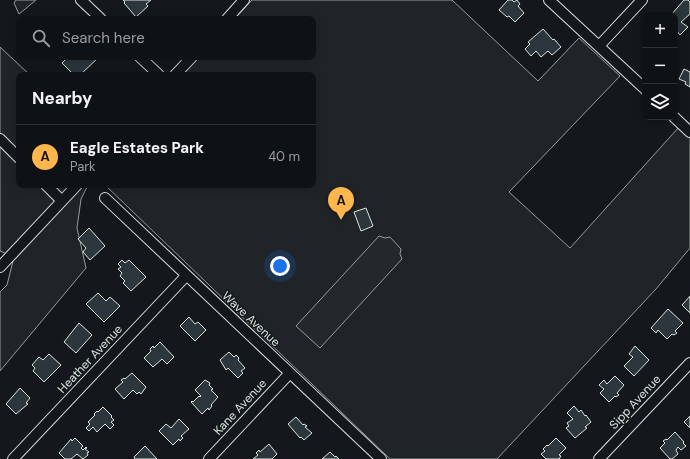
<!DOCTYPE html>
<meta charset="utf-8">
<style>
body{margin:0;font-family:"DM Sans",sans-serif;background:#1d2022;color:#f1f3f6}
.controls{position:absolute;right:12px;top:12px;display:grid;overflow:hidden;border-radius:8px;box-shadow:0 2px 10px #0003}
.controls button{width:36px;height:36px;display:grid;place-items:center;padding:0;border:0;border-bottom:1px solid #2f3234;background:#0f1215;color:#f1f3f6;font:20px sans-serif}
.you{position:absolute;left:280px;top:266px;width:14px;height:14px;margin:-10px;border:3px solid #fff;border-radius:50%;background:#1a73e8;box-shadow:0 0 0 6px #1a73e833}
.badge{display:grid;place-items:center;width:26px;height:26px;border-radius:50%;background:#ffb74d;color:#111;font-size:13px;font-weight:700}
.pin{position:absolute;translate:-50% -33px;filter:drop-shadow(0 1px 2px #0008)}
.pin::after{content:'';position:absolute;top:21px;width:14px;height:12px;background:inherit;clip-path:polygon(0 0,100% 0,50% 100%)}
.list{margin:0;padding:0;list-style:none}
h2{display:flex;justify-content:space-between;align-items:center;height:52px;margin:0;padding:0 16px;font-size:17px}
h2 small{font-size:13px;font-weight:400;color:#9b9ea0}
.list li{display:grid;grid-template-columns:26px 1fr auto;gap:12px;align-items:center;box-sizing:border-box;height:64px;padding:0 16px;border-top:1px solid #2f3234}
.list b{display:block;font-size:15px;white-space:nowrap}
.list p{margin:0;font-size:13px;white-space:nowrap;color:#9b9ea0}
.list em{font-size:13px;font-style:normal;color:#9b9ea0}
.icon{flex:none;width:22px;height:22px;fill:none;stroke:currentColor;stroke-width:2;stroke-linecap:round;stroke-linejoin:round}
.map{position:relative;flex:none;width:690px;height:459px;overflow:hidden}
.search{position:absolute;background:#0f1215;box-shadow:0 2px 10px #0003;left:16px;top:16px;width:300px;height:44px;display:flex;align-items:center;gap:10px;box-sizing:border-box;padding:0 14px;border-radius:8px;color:#9b9ea0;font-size:15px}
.panel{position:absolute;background:#0f1215;box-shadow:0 2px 10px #0003;left:16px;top:72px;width:300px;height:116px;border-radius:8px}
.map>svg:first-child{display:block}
.green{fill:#202428;stroke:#939e99}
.parking{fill:#24282b;stroke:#939e99}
.building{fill:#2c363c;stroke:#d8e6dc}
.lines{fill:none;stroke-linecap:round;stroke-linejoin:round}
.street-casing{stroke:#d8e6dc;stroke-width:12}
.street{stroke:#14181c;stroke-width:10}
.labels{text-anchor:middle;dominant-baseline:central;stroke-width:3;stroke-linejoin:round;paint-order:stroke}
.street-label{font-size:12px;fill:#d8e6dc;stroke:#14181c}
</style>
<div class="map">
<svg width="690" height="459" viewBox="0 0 690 459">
<rect width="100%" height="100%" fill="#14181c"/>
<path class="green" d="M16,0H36L19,14L14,3Z
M252,0H452L538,81L579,38L620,76L509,192L570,248L679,127L690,138V248L656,289L497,459H390L105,185H313V75H182L198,57H313V19H234Z
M0,47L30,75H19V185H88L81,199L77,228L86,268L0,371V292L7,285L14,257L0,251Z"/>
<path class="parking" d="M379,236L385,238L390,237L401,249L400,254L402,259L320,348L296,326Z"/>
<path class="building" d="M123,0H151L146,4L148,6L136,17L124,3L125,2Z
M508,0H512L514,2L517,0L520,4L518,6L524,13L515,22L509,16L507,17L499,10Z
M684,0H688L690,2V14L681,22L688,27L680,35L675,29V15H671Z
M543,29L553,40L554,39L561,47L552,55L548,51L541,57L536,51L531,56L525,49L530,44L528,42Z
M68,57H99L80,75H74L62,63Z
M684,69L690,72V87L685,84L686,82L679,79Z
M366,208L373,226L361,231L354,212Z
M89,228L105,246L90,260L83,252L86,248L78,239Z
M122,260L125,263L129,260L146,277L131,291L123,283L125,281L120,276L122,273L118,269L121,267L118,264Z
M98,293L106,301L110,297L120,306L104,322L86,304Z
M690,296V313L682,305Z
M668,309L683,323L675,331L677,333L674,335L672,334L667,339L658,330L656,333L651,328Z
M189,317L195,324L198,322L206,330L195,341L180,326Z
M79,323L92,335L76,353L64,342Z
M160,342L174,357L167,364L162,359L153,367L144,358L151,351L150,349L153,346L154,348Z
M635,346L649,360L634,376L624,366L633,357L629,354Z
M229,352L234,357L236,355L239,358L238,360L245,368L241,371L243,373L238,378L228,368L226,370L220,360Z
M49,354L61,365L44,382L33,371L35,368L32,365L39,357L43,360Z
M132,373L146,387L141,394L139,392L137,394L133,390L124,399L115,389L123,382L121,380L124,378L125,379Z
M615,376L624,385L617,393L619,395L616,397L615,396L609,402L600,393L604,389L599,385L604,380L607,384Z
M205,380L210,383L209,385L213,389L211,390L218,397L211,405L212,406L209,410L208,408L202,414L191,402L192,401L193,402L199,396L200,397L201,396L195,390Z
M20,388L30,398L26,403L28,404L16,414L6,404Z
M574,406L579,412L581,410L585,416L586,415L591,422L585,427L587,428L575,438L566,428L569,426L567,423L573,419L567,413Z
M103,407L112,416L111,417L114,420L111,422L114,425L110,429L105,424L97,432L93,427L89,431L86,428L90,424L88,422L95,415L94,414L97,411L98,412Z
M690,416V428L684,422Z
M296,417L303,425L304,424L307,426L305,427L312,433L304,440L301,437L300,438L288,424Z
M179,419L189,429L181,436L183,438L180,441L179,439L173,445L159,431L166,424L171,428Z
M675,432L684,442L683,443L686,446L681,450L678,447L676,450L678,454L672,459H670L660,448L665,443L663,441L666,439L667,440Z
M75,438L83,446L81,448L83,450L86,447L87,448L85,449L89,452L87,453L88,455L83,459L77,454L71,459H65L59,453L71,439L72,441Z
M556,438L566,448L559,455L561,456L559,459H546L541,454L545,451L543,449L547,445L548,446Z
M269,444L277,454L272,459H253L258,455L256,453L259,450L260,452Z
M145,446L157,459H135L134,457Z
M330,452L335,457L336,456L339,459H322Z"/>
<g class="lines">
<defs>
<path id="street" d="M81,0L101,19
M549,0L645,89
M227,19L244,0
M599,46L642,0
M140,57L159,75
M175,75L192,57
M674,117L690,132
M0,139L19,158
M46,185L62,201
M105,198L381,459
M0,267L77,185
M13,459L186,276
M209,459L290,373
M599,459L690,363"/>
</defs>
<use href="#street" class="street-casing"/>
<use href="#street" class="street"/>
</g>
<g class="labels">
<g class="street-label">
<text transform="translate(251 319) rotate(43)">Wave Avenue</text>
<text transform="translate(90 359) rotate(-47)">Heather Avenue</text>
<text transform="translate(635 402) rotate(-47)">Sipp Avenue</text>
<text transform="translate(240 407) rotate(-47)">Kane Avenue</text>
</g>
</g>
</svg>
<div class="controls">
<button>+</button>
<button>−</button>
<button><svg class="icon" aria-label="layers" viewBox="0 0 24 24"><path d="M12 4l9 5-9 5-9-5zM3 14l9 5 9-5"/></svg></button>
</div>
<div class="you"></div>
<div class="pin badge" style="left:341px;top:220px">A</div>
<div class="search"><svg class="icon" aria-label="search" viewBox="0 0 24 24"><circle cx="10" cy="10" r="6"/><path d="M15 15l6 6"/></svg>Search here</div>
<section class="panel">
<h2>Nearby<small></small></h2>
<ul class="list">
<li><span class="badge">A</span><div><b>Eagle Estates Park</b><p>Park</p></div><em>40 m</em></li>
</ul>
</section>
</div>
